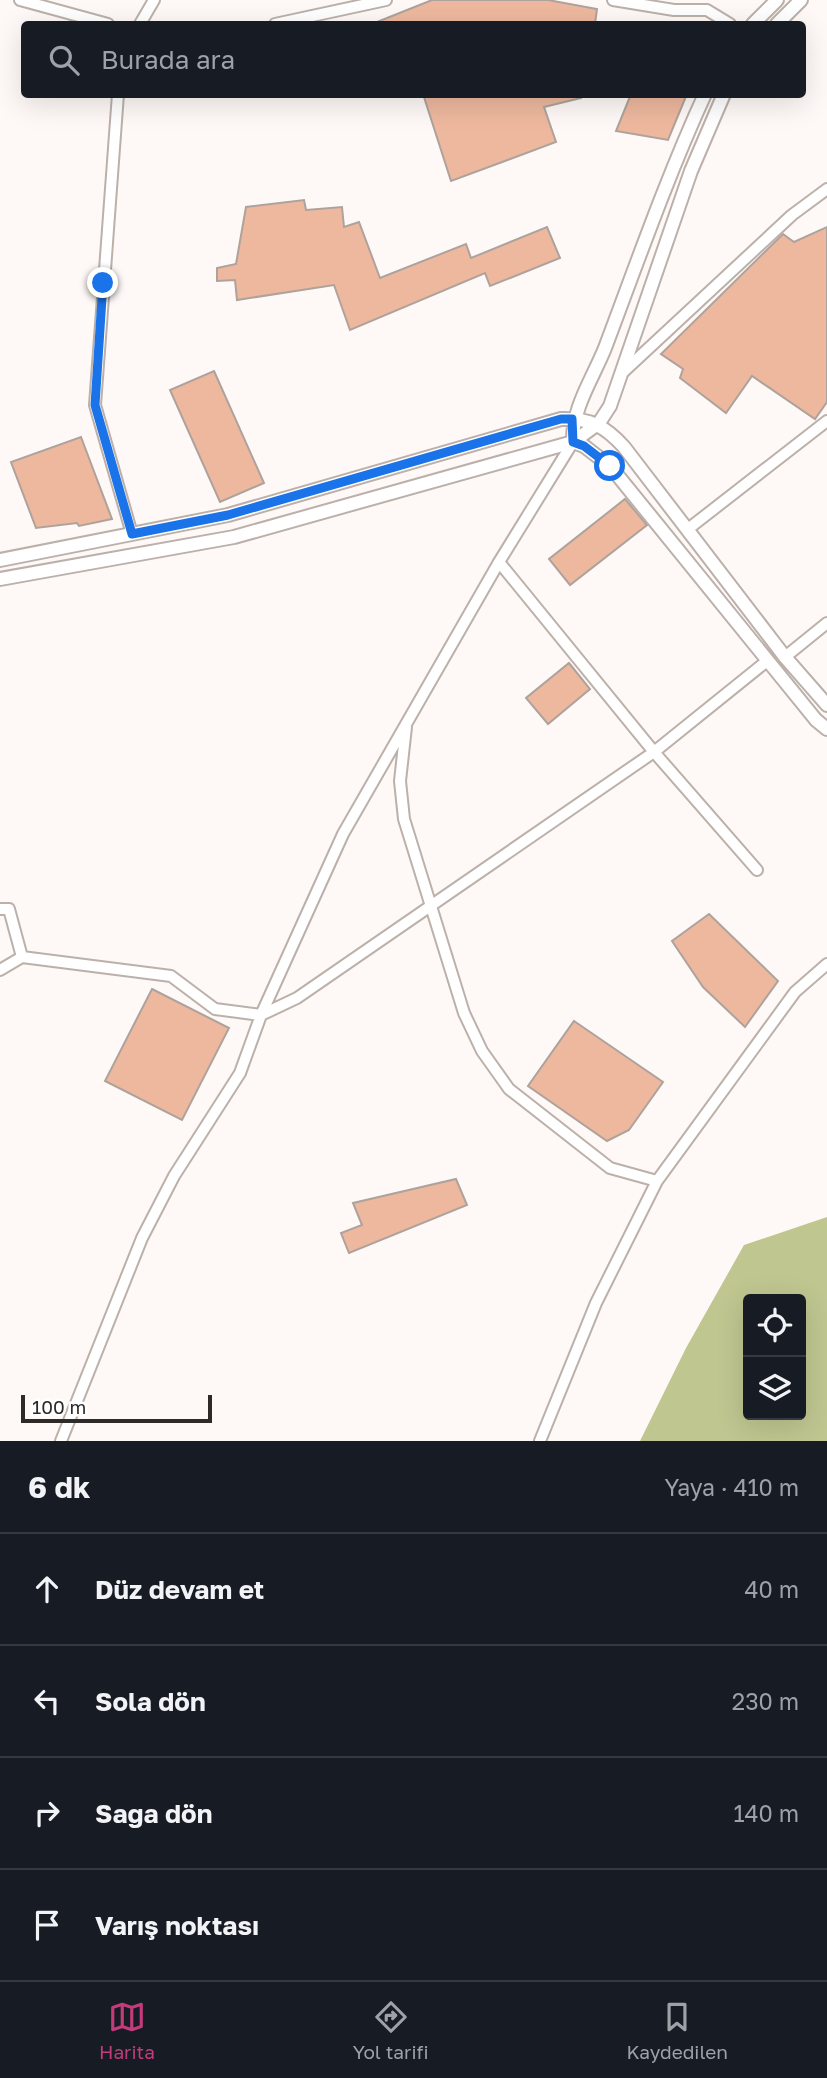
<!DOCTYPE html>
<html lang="tr">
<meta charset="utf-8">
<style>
body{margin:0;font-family:"Golos Text",sans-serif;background:#20242c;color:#f1f3f6}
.controls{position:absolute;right:21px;bottom:21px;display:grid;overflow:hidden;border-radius:7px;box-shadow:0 7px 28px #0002}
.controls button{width:63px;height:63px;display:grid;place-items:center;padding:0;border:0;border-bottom:2px solid #363941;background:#171b24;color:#f1f3f6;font:35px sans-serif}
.scale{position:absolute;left:21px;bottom:18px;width:191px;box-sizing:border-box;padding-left:7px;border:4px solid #2e2a27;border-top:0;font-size:19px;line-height:24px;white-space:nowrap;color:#2e2a27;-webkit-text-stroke:5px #fff;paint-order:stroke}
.stop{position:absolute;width:21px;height:21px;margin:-16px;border:5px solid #1a73e8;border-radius:50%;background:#fff}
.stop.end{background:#1a73e8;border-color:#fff;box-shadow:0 2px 7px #0008}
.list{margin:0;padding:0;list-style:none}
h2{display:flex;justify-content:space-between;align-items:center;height:91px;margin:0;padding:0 28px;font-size:30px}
h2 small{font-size:23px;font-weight:400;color:#9ea1a6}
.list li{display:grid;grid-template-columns:46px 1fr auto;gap:21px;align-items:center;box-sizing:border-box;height:112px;padding:0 28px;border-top:2px solid #363941}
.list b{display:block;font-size:26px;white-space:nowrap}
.list em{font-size:23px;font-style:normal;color:#9ea1a6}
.icon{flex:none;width:38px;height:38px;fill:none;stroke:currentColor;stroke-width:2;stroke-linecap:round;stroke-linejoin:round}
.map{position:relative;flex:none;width:827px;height:1441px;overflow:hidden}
.search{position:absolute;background:#171b24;box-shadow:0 7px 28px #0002;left:21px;right:21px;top:21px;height:77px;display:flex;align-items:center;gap:18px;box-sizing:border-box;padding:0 24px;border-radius:7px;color:#9ea1a6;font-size:26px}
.sheet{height:539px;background:#171b24}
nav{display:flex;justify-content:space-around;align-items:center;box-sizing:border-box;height:98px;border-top:2px solid #363941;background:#171b24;font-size:19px;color:#9ea1a6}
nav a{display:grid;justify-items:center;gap:4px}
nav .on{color:#c23b7b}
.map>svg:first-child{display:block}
.forest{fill:#bfc690;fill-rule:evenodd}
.building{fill:#edb89e;stroke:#aea29c;stroke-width:2}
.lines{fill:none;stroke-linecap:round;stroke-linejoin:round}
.minor-casing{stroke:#bcb0aa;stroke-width:14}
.tertiary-casing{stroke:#bcb0aa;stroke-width:16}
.minor{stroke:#fff;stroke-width:10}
.tertiary{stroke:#fff;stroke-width:12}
.route{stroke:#1a73e8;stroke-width:9}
</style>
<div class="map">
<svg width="827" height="1441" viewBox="0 0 827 1441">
<rect width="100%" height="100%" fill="#fef9f6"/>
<path class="forest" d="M827,1217V1441H640L686,1348L744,1245ZM748,1299H801V1415H748Z"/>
<path class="building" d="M432,0H548L597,9L595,24H372Z
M423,94H580L581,98L544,107L556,142L451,181Z
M631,94H687L668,140L616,131Z
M304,200L306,210L342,207L344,227L359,222L380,278L466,244L471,258L547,227L560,258L490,286L485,273L350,330L334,285L237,300L235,280L217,281V268L236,264L246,207Z
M827,227V402L815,419L752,376L726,413L680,378L683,369L661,354L783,234L794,242Z
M214,371L264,483L220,502L170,390Z
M81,437L112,519L79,526L77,523L36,528L11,462Z
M625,499L647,525L570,585L549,559Z
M569,663L590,689L548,724L526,698Z
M709,914L778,981L745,1027L703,987L672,941Z
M152,989L229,1028L182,1120L105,1081Z
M574,1021L663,1082L629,1130L607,1141L528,1086Z
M456,1179L467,1205L349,1253L341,1233L362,1225L353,1203Z"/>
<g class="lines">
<defs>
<path id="minor" d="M20,0L108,24
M613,0L674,10H707L730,24
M140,24L154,0
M275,24L386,0
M118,94L95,405L132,534
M621,374L792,215L827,189
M688,529L827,421
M499,562L654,752L757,870
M785,657L827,623
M406,727L400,781L404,819L464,1013L482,1051L509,1089L610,1168L657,1181
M0,909H9L22,957
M0,970L22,957L171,976L215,1009L261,1015L297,998L654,752L767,661
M61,1441L142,1238L174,1176L240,1073L261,1015L343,834L499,562L573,442
M540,1441L596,1303L657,1181L795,992L827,964"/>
<path id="tertiary" d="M753,24L777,0
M777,24L801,0
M573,442L599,423L610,406L691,171L724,94
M573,442C572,408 592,380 605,348C637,263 667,177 705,94
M0,560L228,515L561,419C590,418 605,426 624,447L785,657L827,705
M0,579L234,537L573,442L584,446L610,466L816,720L827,729"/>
</defs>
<use href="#minor" class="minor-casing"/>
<use href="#tertiary" class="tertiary-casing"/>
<use href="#minor" class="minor"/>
<use href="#tertiary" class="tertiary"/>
</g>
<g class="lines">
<path class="route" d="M103,283L95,405L132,534L228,515L561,419H572L573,442L584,446L610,466"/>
</g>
</svg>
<div class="controls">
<button><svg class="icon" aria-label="locate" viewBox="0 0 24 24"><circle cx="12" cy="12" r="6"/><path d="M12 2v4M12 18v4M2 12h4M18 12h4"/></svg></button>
<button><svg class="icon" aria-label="layers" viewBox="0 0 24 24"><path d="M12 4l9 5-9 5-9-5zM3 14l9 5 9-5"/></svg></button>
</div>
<div class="scale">100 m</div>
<div class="stop" style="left:610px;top:466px"></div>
<div class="stop end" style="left:103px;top:283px"></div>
<div class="search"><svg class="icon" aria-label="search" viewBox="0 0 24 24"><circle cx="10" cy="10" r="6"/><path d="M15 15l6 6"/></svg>Burada ara</div>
</div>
<section class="sheet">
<h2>6 dk<small>Yaya · 410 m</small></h2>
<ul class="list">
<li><svg class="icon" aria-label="ahead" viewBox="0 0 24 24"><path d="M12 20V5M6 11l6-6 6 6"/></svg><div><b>Düz devam et</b></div><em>40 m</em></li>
<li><svg class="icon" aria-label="left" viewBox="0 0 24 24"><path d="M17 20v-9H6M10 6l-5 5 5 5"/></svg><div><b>Sola dön</b></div><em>230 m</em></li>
<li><svg class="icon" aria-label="right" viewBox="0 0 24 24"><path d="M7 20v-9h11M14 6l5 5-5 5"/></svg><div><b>Sağa dön</b></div><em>140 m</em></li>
<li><svg class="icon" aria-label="arrive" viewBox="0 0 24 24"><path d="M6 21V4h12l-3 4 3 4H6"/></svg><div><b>Varış noktası</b></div></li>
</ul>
</section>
<nav>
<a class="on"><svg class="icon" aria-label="map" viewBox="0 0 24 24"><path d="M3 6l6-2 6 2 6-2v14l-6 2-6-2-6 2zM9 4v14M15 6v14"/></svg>Harita</a>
<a><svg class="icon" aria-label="directions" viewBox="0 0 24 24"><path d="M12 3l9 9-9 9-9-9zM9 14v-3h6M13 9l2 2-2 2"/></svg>Yol tarifi</a>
<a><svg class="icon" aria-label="saved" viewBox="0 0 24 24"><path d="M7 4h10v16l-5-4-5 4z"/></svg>Kaydedilen</a>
</nav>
